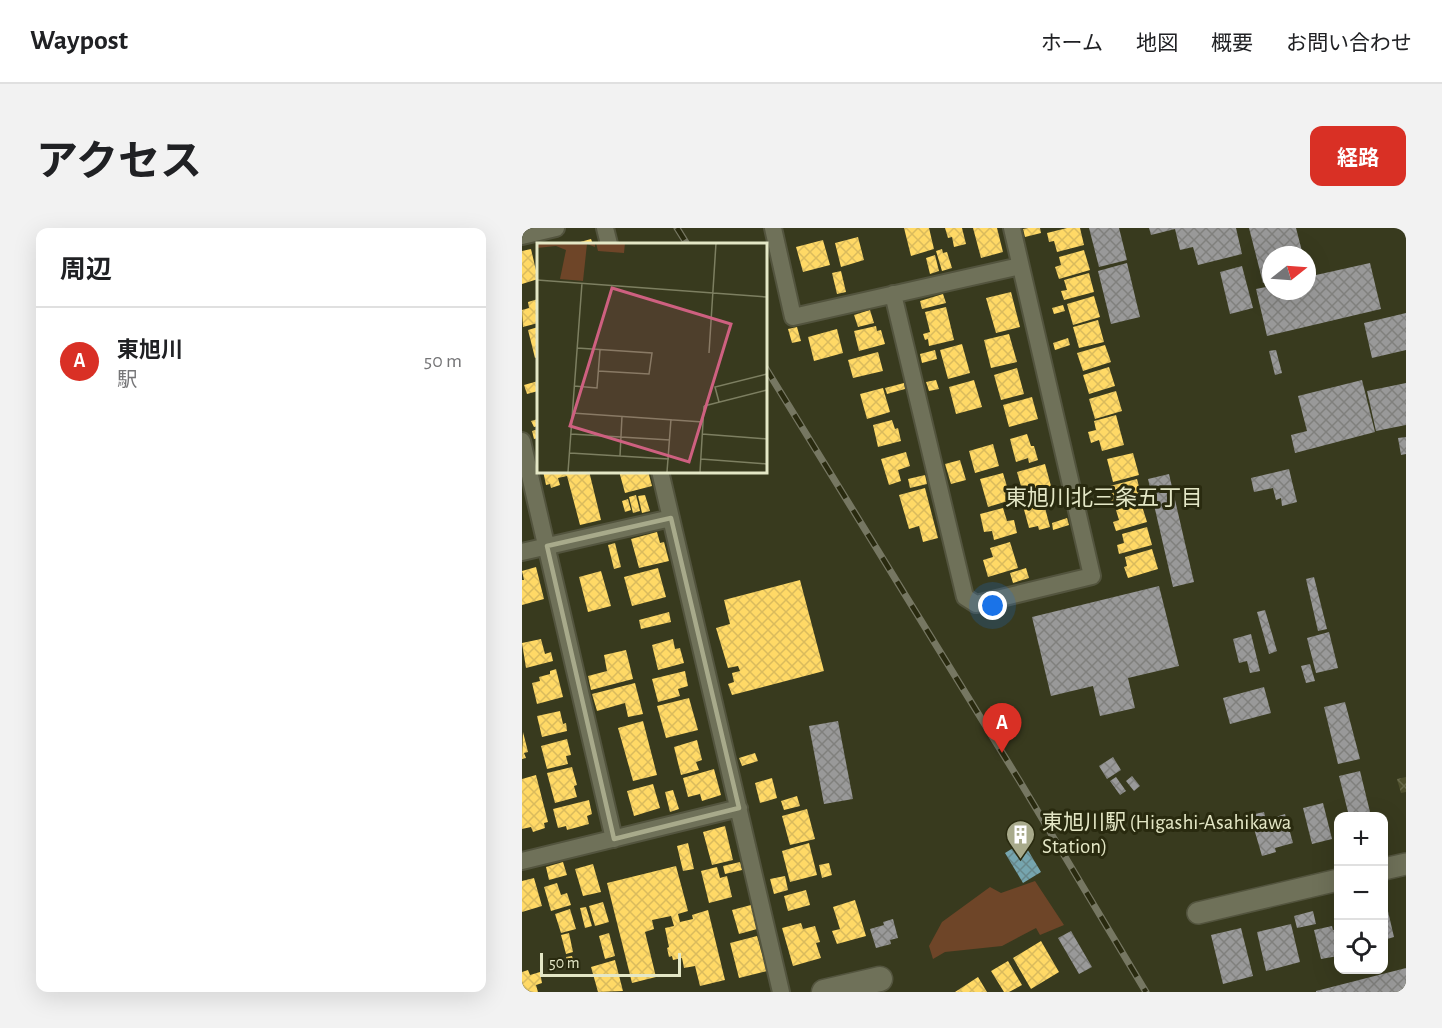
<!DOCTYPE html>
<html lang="ja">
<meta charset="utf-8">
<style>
body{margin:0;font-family:"Alegreya Sans","Noto Sans JP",sans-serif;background:#f2f2f2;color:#202124}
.controls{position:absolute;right:18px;bottom:18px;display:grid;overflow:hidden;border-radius:12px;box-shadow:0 6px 24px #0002}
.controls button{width:54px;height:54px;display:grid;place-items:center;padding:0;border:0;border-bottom:2px solid #e0e0e0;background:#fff;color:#202124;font:30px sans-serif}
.compass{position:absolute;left:740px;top:18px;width:54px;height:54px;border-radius:50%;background:#fff;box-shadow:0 6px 24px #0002;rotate:73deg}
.scale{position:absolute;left:18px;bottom:15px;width:141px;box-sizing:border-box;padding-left:6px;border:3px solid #e4e7c6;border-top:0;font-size:16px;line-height:21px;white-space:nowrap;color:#e4e7c6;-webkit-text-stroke:4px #292a0f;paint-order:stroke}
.you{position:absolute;left:471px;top:378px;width:21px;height:21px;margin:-15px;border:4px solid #fff;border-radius:50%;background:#1a73e8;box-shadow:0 0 0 9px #1a73e833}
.badge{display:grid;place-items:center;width:39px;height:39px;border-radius:50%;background:#d93025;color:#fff;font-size:20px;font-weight:700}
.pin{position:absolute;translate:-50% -50px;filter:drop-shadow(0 2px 3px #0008)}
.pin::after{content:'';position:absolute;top:32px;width:21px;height:18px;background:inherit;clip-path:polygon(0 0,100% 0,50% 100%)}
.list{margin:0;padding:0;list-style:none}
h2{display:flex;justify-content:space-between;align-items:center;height:78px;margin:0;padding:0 24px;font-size:26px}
h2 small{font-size:20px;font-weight:400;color:#757577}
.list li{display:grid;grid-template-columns:39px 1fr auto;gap:18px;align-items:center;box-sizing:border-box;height:108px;padding:0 24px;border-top:2px solid #e0e0e0}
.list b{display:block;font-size:22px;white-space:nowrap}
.list p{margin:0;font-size:20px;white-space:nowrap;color:#757577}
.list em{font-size:20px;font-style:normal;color:#757577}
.icon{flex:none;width:33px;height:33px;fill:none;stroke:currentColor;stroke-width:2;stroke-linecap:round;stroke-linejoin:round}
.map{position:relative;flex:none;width:884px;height:764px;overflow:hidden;border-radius:12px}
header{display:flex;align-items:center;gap:36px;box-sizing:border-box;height:84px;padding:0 30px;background:#fff;border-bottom:2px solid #e0e0e0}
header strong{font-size:28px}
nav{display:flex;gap:33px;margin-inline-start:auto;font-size:21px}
.intro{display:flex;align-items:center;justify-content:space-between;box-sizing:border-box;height:144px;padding:0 36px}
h1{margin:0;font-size:42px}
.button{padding:15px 27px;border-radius:12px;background:#d93025;color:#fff;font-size:21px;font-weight:700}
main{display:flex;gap:36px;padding:0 36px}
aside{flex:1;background:#fff;border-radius:12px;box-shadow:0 6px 24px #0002}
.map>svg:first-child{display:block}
.grass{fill:#6e4528}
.homes{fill:url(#homes-cross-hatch)}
.public{fill:url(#public-cross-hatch)}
.industry{fill:url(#industry-cross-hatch)}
.building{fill:url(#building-cross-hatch)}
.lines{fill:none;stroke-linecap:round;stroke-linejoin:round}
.minor-casing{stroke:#53543e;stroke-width:20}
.tertiary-casing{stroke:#53543e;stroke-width:24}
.secondary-casing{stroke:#53543e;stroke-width:27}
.minor{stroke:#6f7159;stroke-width:16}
.tertiary{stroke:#6f7159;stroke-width:21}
.secondary{stroke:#6f7159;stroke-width:24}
.rail-casing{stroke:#767762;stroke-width:7}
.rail{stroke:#292a0f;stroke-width:4.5;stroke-dasharray:14;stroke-linecap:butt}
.marked{fill:none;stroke:#a8aa8b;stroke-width:4.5;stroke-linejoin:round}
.labels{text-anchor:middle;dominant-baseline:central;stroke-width:6;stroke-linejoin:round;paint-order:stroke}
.poi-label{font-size:21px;fill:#e4e7c6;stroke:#292a0f;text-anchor:start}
.neighbourhood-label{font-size:22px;fill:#e4e7c6;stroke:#292a0f}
.inset-road{fill:none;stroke:#7d7f61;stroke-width:1.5}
.view{fill:#ce6080;fill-opacity:0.15;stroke:#ce6080;stroke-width:3}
.inset-edge{fill:none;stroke:#e4e7c6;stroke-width:3}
</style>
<header>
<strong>Waypost</strong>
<nav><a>ホーム</a><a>地図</a><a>概要</a><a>お問い合わせ</a></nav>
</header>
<div class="intro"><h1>アクセス</h1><a class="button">経路</a></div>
<main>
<aside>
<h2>周辺<small></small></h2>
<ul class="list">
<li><span class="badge">A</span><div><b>東旭川</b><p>駅</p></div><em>50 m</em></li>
</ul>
</aside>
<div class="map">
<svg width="884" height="764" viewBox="0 0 884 764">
<defs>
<pattern id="homes-cross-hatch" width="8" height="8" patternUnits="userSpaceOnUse" patternTransform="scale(1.5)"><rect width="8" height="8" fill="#ffd966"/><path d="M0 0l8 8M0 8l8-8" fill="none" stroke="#dabb5d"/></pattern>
<pattern id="public-cross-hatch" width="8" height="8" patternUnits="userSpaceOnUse" patternTransform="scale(1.5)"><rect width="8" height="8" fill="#76a5af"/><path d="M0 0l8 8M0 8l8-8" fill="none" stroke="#67888c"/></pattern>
<pattern id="industry-cross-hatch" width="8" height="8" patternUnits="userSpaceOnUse" patternTransform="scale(1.5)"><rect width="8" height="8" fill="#999"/><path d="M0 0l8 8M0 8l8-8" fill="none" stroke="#80807d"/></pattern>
<pattern id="building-cross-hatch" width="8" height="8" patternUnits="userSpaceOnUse" patternTransform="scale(1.5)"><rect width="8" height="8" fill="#4e4f2c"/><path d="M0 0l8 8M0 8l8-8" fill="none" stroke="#676849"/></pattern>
</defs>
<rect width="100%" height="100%" fill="#383a1e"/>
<path class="grass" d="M513,653L542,697L518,707L514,700L480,718L423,724L411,731L407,718L420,694L468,659L479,665Z"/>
<path class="homes" d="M382,0H407L412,21L389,28Z
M423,0H440L444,16L432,19L430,9L426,10Z
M451,0H475L481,24L459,30Z
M506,0H518L519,5L503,9L501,1Z
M545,0H558L562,17L535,24L532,13L527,14L525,5Z
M336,9L342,32L319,39L313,15Z
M69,11L71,16H51Z
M301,12L308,37L281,44L274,19Z
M9,21L16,51L0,56V23Z
M420,21L421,25L425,24L430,40L420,43L414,23Z
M562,22L568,42L537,51L533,39L539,37L537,29Z
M413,27L417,43L408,46L404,30Z
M319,43L324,64L315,66L310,45Z
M567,45L572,64L542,72L539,63L545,62L542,52Z
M489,64L498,99L474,105L464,70Z
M421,66L424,75L400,81L398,73Z
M572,68L578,89L551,97L545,76Z
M16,71V95L1,99L0,82L7,80L6,74Z
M541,77L543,83L532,86L530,80Z
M424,79L432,112L407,118L406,111L403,112L401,106L408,104L403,84Z
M348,82L352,95L336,99L332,87Z
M576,92L582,114L557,120L551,99Z
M354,98L355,103L359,102L363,116L337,123L332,103Z
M16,99V129L13,130L6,102Z
M275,99L279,113L270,115L266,101Z
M315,101L321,125L292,133L286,109Z
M487,106L495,134L469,140L462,112Z
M546,110L548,117L533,122L531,115Z
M440,116L448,145L426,151L418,122Z
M583,117L589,134L561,143L555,125Z
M413,122L415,131L400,135L398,126Z
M356,124L361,143L331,150L326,132Z
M587,139L593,158L567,166L561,147Z
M495,140L502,166L479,172L472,147Z
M414,152L417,161L407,163L404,154Z
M452,152L460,179L434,186L427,159Z
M16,153V163L5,166L2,157Z
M382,155L383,161L365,166L363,160Z
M361,160L368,184L345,191L338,166Z
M594,163L600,183L573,191L567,171Z
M510,169L516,191L487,199L481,177Z
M594,187L602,217L580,223L577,212L569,215L566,204L574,202L572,193Z
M16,191V198L12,199L9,193Z
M370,192L373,201L376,200L379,213L356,219L351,197Z
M16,201V210L12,211L10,203Z
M505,206L509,218H512L516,232L507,235L506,230L494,234L488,211Z
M471,216L477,238L453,245L447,223Z
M384,224L388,238L376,242L379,253L367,257L359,231Z
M611,225L617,247L591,254L585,231Z
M438,232L444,252L429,256L423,236Z
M523,236L529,258L501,265L495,244Z
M21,243H67L79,292L58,297L45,248L36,250L38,257L29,260L28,256L24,257Z
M97,243H126L130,258L103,265Z
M481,245L489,272L466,279L458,251Z
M403,247L405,256L388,260L386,251Z
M615,251L620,270L587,279L584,269L590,267L588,258Z
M403,260L416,310L401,314L397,298L387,301L377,267Z
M114,267L118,283L111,285L107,269Z
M123,267L128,283L120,285L116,268Z
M106,271L109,282L103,284L100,273Z
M521,272L528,299L517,302L516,298L507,300L501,278Z
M619,275L625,294L594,303L591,294L597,292L594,282Z
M481,280L485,293L492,292L495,305L472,312L470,303L462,304L458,286Z
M545,290L547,297L531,302L530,295Z
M625,299L630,317L597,326L595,317L602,315L600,306Z
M135,304L138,315L142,314L147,333L117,340L109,311Z
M488,314L496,340L466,349L461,332L471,329L468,320Z
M93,315L99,339L92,341L86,317Z
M630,321L636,341L606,350L602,339L605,338L603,329Z
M14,339L22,371L0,377V352H2L0,343Z
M136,340L144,369L110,378L102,349Z
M504,340L507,350L491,355L488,345Z
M79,343L89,378L66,384L57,349Z
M278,352L302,443L210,467L206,456L212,454L210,445L218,443L216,438L206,440L194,400L208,396L202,372Z
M147,384L149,394L119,401L117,392Z
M19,411L23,426L29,424L31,433L4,440L0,415Z
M151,411L153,421L158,420L162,435L136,442L130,417Z
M104,422L111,451L69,462L66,448L85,443L82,427Z
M34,441L41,469L15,476L10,455L18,453L17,449L28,446V443Z
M163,443L166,458L156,461L158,468L136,474L130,451Z
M113,455L121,486L106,489L103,475L75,483L70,466Z
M167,470L176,502L144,510L135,478Z
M38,483L41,496L44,495L45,503L20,509L15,488Z
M121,493L135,547L111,553L96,500Z
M1,504L6,524L2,525L4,530L0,531Z
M45,511L49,527L44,528L46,536L25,541L19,518Z
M175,512L180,532L174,534L177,542L159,547L152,519Z
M233,525L236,533L220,538L217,530Z
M50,539L55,557L52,558L55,569L33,575L25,545Z
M192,541L199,567L180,573L178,566L166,569L161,550Z
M14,547L26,594L22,595L23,600L11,604L9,599L0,601V551Z
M250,550L255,570L238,575L233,555Z
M131,556L138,580L112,588L105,563Z
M151,562L157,581L148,584L143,564Z
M275,568L278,578L262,582L259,573Z
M67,572L70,586L65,588L67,596L45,602L44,598L36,600L31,581Z
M285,581L293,611L268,617L260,588Z
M203,598L211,632L190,637L181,604Z
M166,615L172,641L161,643L155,618Z
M287,615L295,647L268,654L260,623Z
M41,634L45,647L27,652L24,639Z
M218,634L220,642L203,646L201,638Z
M307,635L310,647L300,650L297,637Z
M71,636L79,664L61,668L53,641Z
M154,638L166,683L156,686L158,694L171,691L170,687L186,682L203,752L178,758L173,738L162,740L160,730L151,732L150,728L147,729L145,720L147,719L143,700L152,698L149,688L130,692L132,701L123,704L134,749L110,755L85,655Z
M195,639L198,650L205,648L210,669L187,675L179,643Z
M263,648L266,662L252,666L248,651Z
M12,650L20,678L0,684V653Z
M35,655L39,667L45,665L49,677L29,683L22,659Z
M284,662L288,677L266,683L262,668Z
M333,672L344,708L315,716L310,703L318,701L311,679Z
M81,674L87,694L73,698L67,678Z
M229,677L235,701L217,706L210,682Z
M64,679L70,698L63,700L58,680Z
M48,681L54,701L39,705L33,686Z
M279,695L281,701L293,698L298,714L294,715L299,730L271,738L260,700Z
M47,705L51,724L44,726L39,707Z
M87,705L93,728L83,731L77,708Z
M235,708L245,743L217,750L208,715Z
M519,713L537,744L509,761L491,730Z
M50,728L53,737L47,739L44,729Z
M93,732L101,763L76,764L69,739Z
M486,733L500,757L487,764H482L469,743Z
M6,742L8,747L18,744L20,755L14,757L16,764H0V744Z
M456,749L465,764H433Z"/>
<path class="public" d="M501,614L519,644L501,655L483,625Z"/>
<path class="industry" d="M567,0H597L605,32L577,39Z
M627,0H714L720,26L676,37L671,19L658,22L653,1L629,7Z
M727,0H774L781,27H749V53L741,55Z
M605,35L618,89L589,96L576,43Z
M848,35L859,81L745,108L734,61L749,58V63H785V49Z
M720,38L731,80L708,86L698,44Z
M884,85V122L850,130L842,95Z
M754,122L760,145L753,147L747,123Z
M840,152L853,204L773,225L769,207L785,203L776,168Z
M884,155V197L854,203L845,163Z
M884,209V226L879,227L876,210Z
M767,241L775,274L760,278L759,270L754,272L751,260L732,264L729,250Z
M647,246L672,354L651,359L626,251Z
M792,349L805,401L796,403L784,351Z
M637,358L657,438L606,450L613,480L578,488L571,458L529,468L510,389Z
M743,382L755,423L747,426L735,384Z
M807,404L816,440L794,445L785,410Z
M729,406L738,443L728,445L725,433L717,435L711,411Z
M788,436L793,453L784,455L779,438Z
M742,459L749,485L708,496L701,470Z
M823,474L838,531L816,536L802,479Z
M316,493L331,571L302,576L287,498Z
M591,529L599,542L585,551L577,538Z
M838,543L849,588H827L817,548Z
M610,548L618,558L612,563L604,553Z
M594,549L604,563L598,567L588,553Z
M801,575L810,611L790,616L781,580Z
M742,584L744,592L763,586L771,615L753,620L754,624L740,628L728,587Z
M865,679L872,709L862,712V680Z
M791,683L794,696L775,700L772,688Z
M371,691L376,710L368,712L369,716L354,720L348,701L362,697L361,694Z
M769,696L778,734L744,743L735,704Z
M810,698L811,702L816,701V721L815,722L816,728L799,731L792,702Z
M719,700L731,748L701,756L689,707Z
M549,703L570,739L557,746L536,710Z
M884,740V764H794V763Z"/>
<path class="building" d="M884,549V564L879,565L875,551Z"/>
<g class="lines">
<defs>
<path id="minor" d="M83,0L87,16
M251,0L271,89L498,38
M0,8L34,0
M371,66L443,369L454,376L570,348L490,0
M0,213L92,611
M138,243L259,764
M0,324L149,290
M0,633L217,580"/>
<path id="tertiary" d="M862,641L884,636
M676,685L816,652"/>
<path id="secondary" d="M302,764L358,751"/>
</defs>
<use href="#minor" class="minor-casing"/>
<use href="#tertiary" class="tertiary-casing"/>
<use href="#secondary" class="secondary-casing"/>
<use href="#minor" class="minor"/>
<use href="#tertiary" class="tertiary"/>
<use href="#secondary" class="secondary"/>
<defs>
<path id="rail" d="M155,0L165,16
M243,139L497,552L624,764"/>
</defs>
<use href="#rail" class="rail-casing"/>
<use href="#rail" class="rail"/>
</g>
<path class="marked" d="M149,290L217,580L92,611L25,318Z"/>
<defs>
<symbol id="building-pin" viewBox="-11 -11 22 30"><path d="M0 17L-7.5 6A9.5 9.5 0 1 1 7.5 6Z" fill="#a8aa8b" stroke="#292a0f"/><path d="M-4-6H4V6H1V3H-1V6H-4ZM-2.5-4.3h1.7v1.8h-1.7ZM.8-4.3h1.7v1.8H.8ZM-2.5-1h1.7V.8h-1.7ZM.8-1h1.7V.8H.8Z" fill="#fff"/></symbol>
</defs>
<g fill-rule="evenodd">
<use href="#building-pin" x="482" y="590" width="33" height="45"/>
</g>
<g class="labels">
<g class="poi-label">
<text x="520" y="594">東旭川駅 (Higashi-Asahikawa<tspan x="520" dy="24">Station)</tspan></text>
</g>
<g class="neighbourhood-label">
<text x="582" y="270">東旭川北三条五丁目</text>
</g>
</g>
<g transform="translate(15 15)">
<rect width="230" height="230" fill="#383a1e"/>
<path d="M0,0H58V4L50,1L46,38L23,36L29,7L19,3L0,5ZM59,0H88L87,10L61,8Z" fill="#6e4528"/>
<path class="inset-road" d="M0,37L230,54M40,105L115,110L112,131L61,128M172,110L179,0M37,143L60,145L63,107M182,159L178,144L230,131M167,163L230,147M35,170L166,179M34,191L133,197M165,191L230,196M33,210L132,216M83,213L85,173M164,216L230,221M31,229L45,40M130,229L134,176M163,229L167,163"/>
<path class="view" d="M75,45L194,81L152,219L33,183Z"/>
<rect width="230" height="230" class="inset-edge"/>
</g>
</svg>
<div class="controls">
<button>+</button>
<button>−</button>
<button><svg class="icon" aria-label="locate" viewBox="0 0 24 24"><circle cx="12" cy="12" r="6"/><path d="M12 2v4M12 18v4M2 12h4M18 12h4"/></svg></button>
</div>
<svg class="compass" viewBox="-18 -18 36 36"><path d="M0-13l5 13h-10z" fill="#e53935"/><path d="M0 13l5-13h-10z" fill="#757577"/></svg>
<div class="scale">50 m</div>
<div class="you"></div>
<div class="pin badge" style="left:480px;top:525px">A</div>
</div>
</main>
